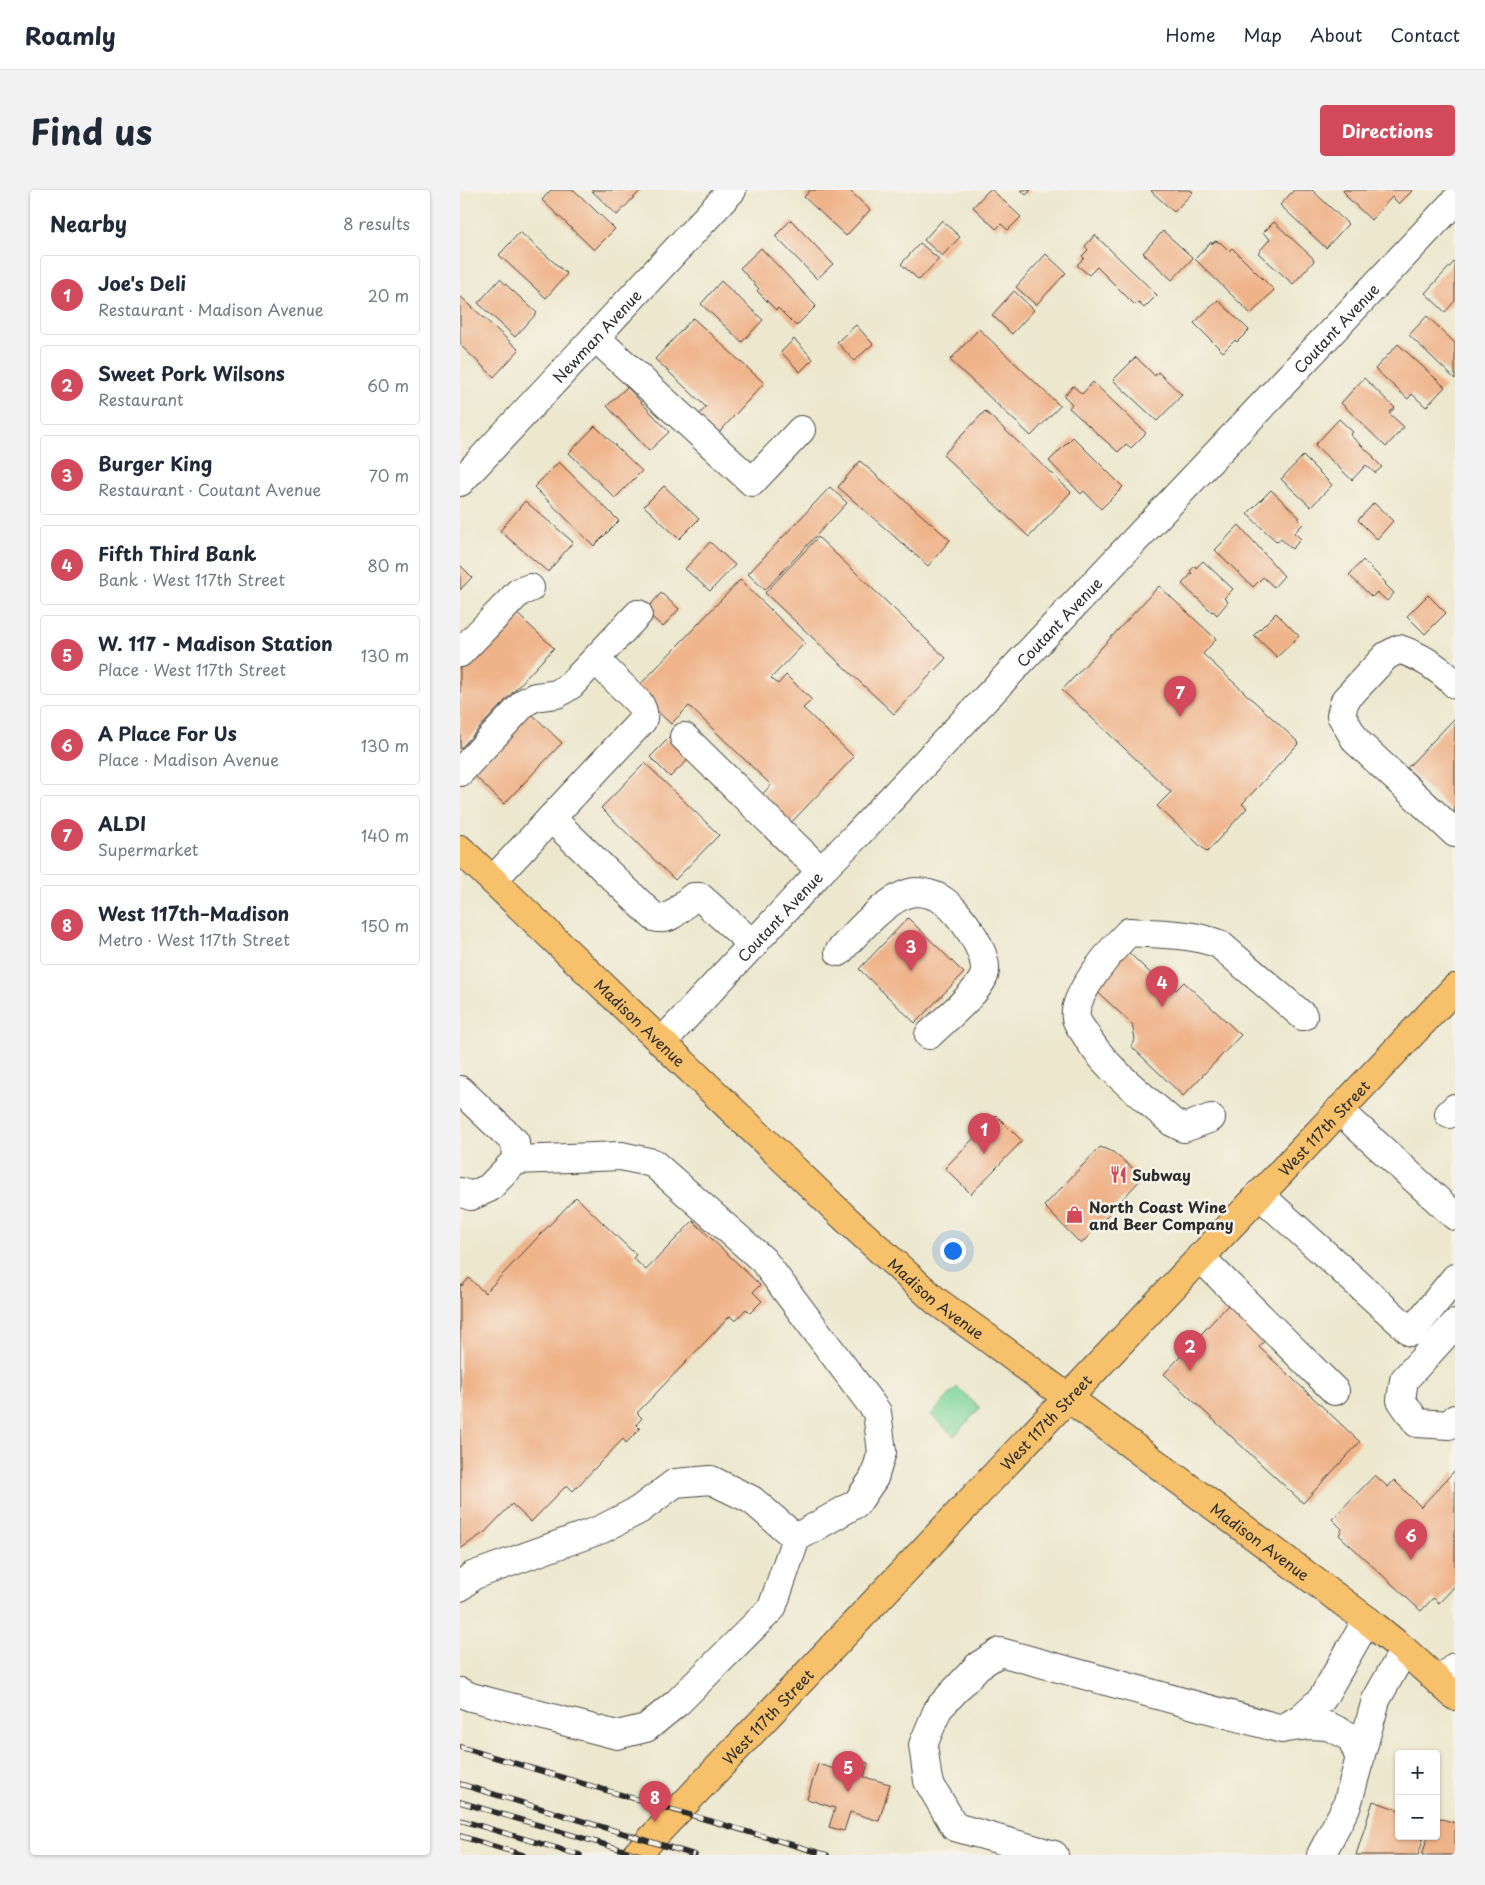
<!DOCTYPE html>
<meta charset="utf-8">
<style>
body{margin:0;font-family:"Playpen Sans",sans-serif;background:#f2f2f3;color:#1f2937}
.controls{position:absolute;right:15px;bottom:15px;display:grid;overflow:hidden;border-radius:5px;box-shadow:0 1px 4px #0004}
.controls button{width:45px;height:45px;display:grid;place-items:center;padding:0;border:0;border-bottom:1px solid #e0e1e3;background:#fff;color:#1f2937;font:25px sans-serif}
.you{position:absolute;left:492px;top:1060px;width:18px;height:18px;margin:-12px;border:4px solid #fff;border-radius:50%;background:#1a73e8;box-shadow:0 0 0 8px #1a73e833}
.badge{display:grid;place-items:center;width:32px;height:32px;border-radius:50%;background:#d1495b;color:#fff;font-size:16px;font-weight:700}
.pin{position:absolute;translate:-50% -41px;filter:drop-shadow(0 1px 2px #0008)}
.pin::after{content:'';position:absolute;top:26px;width:18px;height:15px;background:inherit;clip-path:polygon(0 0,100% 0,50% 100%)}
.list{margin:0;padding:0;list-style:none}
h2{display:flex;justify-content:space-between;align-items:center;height:65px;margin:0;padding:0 20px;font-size:21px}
h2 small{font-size:16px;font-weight:400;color:#747a83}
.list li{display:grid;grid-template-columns:32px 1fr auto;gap:15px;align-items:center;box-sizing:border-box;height:80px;margin:0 10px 10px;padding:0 10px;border:1px solid #e0e1e3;border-radius:5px}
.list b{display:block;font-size:19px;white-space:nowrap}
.list p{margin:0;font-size:16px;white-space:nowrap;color:#747a83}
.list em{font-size:16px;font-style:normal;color:#747a83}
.map{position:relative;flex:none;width:995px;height:1665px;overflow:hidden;border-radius:5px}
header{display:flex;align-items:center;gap:30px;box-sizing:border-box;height:70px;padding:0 25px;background:#fff;border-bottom:1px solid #e0e1e3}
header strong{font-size:24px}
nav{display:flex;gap:28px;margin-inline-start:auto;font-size:18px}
.intro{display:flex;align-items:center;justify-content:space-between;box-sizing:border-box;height:120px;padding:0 30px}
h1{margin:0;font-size:35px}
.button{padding:12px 22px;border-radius:5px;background:#d1495b;color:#fff;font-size:18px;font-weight:700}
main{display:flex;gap:30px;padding:0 30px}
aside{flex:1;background:#fff;border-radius:5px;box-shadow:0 1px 4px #0004}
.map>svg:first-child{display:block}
.park{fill:#7dd599;stroke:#548062}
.building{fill:#efb38a}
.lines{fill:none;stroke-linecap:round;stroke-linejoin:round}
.minor-casing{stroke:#484743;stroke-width:30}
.major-casing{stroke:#484743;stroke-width:30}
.minor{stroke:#fff;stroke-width:28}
.major{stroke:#f7c06b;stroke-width:28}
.rail-casing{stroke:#2b2b2b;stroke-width:5.5}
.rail{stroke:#f7f3e8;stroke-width:4;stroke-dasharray:11;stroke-linecap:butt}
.labels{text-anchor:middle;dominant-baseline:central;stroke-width:5;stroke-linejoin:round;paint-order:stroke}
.street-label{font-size:15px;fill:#2b2b2b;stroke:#f7f3e8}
.poi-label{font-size:15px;font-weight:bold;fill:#2b2b2b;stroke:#f7f3e8;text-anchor:start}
</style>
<header>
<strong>Roamly</strong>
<nav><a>Home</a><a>Map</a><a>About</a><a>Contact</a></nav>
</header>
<div class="intro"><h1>Find us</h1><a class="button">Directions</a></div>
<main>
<aside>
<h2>Nearby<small>8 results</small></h2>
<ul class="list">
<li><span class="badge">1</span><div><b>Joe's Deli</b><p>Restaurant · Madison Avenue</p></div><em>20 m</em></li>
<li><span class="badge">2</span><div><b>Sweet Pork Wilsons</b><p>Restaurant</p></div><em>60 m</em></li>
<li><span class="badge">3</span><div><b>Burger King</b><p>Restaurant · Coutant Avenue</p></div><em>70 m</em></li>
<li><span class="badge">4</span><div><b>Fifth Third Bank</b><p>Bank · West 117th Street</p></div><em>80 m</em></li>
<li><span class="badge">5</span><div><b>W. 117 - Madison Station</b><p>Place · West 117th Street</p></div><em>130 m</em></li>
<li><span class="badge">6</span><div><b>A Place For Us</b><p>Place · Madison Avenue</p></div><em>130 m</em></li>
<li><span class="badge">7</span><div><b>ALDI</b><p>Supermarket</p></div><em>140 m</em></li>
<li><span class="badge">8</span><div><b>West 117th–Madison</b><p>Metro · West 117th Street</p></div><em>150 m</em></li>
</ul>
</aside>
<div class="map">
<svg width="995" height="1665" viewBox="0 0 995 1665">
<rect width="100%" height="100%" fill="#f7f3e8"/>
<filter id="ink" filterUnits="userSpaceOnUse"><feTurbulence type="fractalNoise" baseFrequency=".02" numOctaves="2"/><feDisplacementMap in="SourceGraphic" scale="10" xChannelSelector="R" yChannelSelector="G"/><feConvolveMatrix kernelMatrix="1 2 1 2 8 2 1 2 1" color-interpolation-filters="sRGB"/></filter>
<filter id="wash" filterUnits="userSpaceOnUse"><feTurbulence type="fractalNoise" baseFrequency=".0096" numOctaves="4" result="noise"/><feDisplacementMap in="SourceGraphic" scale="20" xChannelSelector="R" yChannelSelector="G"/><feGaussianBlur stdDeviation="1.12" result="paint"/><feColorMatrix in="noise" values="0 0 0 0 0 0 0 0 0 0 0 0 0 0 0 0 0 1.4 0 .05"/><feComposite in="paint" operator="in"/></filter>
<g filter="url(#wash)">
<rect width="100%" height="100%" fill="#ece7cd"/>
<path class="park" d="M497,1197L520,1218L494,1246L471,1225Z"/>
<g id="blocks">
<path class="building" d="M91,0H114L155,39L134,60L82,10Z
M131,0H181L157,25Z
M350,0H389L410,20L386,46L344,7Z
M529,0H532L561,27L548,40L541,34L536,39L513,17Z
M561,0H571L566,5Z
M693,0H730L733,2L714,22L691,1Z
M834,0H852L888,34L866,58L820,15Z
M884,0H953L939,14L932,7L911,30L886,6L887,5L883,1Z
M331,30L373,74L357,89L315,46Z
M482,30L500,47L482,66L464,50Z
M814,32L852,67L854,71L833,94L798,63L810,49L803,43Z
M703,41L733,68L712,90L683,63Z
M60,42L107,84L86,108L39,65Z
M635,45L697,105L684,118L678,112L675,115L637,77L629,85L617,75L624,68L622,66L628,60L625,56Z
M755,51L761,53L769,61L772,58L814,100L791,124L735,69L751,52L752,54Z
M460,53L479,69L459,90L441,74Z
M301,58L356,116L336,136L318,118L316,120L297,101L299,99L280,78Z
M586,64L606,83L576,115L556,97Z
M995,71V111L985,122L965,103Z
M40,89L77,123L55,147L18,113Z
M261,91L303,130L282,152L241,114Z
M554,101L574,120L552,144L532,125Z
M0,106L59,160L34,187L0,155Z
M758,110L789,140L777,152L775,150L763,162L734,133Z
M967,126L995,153V189L949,145Z
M233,128L304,193L255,247L235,229L246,217L195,169Z
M396,135L413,154L394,171L377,152Z
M519,139L600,216L571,246L490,170Z
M334,149L353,169L340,182L321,162Z
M938,154L985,197L966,217L952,204L948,209L915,179Z
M676,167L695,186L698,182L722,205L697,231L653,190Z
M904,188L935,218L929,223L944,237L926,257L881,213Z
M633,192L686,243L671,258L666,254L658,262L609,218L612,214L604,206L613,196L622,204Z
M167,197L209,242L189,261L147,216Z
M525,221L611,302L569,347L483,265Z
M879,229L893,242L890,245L914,267L913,268L922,277L915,283L906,275L892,290L855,255Z
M135,236L182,281L155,308L109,263Z
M613,247L663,297L641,319L624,301L621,304L589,271Z
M843,266L872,295L851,317L821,289Z
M400,271L490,350L468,376L378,297Z
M99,272L159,331L134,356L74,297Z
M204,296L239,329L219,349L184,316Z
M370,297L387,313L305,400L288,384Z
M811,300L840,328L838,329L843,334L834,343L841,349L832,359L821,349L817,352L787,324Z
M65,311L113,352L88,382L40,341Z
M914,313L933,331L917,349L898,330Z
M779,335L824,386L814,397L803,387L793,397L755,360Z
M358,347L486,468L434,524L305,403Z
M250,352L275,375L250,401L225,379Z
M903,370L926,393L925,394L934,403L927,411L917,402L912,407L889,385Z
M743,371L773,399L764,408L768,412L757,425L753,421L752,422L722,394L732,383L730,381L735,376L736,378Z
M0,375L12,387L0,400Z
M280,390L345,453L311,488L318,494L326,485L352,510L343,518L394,567L325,639L296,611L311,595L229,516L211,534L175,500Z
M699,396L756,449L743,464L839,553L782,614L787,618L747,662L697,616L711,602L602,500Z
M201,403L219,419L203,437L185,421Z
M968,405L986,423L965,444L947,426Z
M53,420L94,458L0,559V478Z
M816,423L839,446L817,467L794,445Z
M69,521L102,553L44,614L11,582Z
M995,528V624L947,578Z
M212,545L233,565L210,587L190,567Z
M185,573L259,645L215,690L141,618Z
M448,728L504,783L455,833L399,779Z
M664,758L705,797L709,793L716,800L724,792L781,845L723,906L671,856L675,849L672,834L630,795Z
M536,925L562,951L511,1004L485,978Z
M640,957L653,962L683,987L621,1054L584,1016Z
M116,1007L176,1065L173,1068L186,1080L233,1031L300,1095L293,1102L302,1111L290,1123L286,1119L275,1131L270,1126L177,1223L182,1228L176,1235L180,1239L166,1253L163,1249L113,1301L107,1295L71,1332L52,1314L25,1342L0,1359V1094L2,1096L9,1088L25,1103Z
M769,1114L812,1143L799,1157L900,1252L843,1313L704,1184Z
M995,1280V1396L979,1413L973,1408L961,1421L879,1345L882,1339L872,1329L915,1285L928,1297L934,1290L961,1317Z
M389,1567L408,1573L404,1587L430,1594L419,1631L390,1622L384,1641L369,1637L375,1618L347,1609L358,1574L385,1582Z
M913,1611L939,1620V1646H964L958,1665H896Z
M976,1627L995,1633V1665H962L968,1646H976Z"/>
</g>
</g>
<g filter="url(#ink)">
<use href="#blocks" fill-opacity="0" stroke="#484743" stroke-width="1"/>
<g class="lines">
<defs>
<g id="minor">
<path d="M135,147L292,292L341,240"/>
<path id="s1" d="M0,292L272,0"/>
<path d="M0,463L59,402L70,398"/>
<path d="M995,494C979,478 960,466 939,459L926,466L885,510L881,525L896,551L995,643"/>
<path d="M224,547L361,681"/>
<path d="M0,582L65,512L75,507L97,504L111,495L178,424"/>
<path d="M91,628L194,727C211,733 221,716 233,707H240L294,755"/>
<path d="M33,690L182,531C185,524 183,519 179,513L136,470"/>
<path d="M379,762C395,744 431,703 456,702C463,702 475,705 481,709C499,720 531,765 524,786C517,804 484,830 469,845"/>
<path id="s2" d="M202,852L361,681L395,647L995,11"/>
<path d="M0,900L55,952L56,970L29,998L11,1006L0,1002"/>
<path d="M879,920L995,1026"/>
<path d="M989,924L995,918"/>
<path d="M751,928L724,938L712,932C681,904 644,878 624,842C621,838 617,833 616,828C611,806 654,757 669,742C700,744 730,743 759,754L843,826"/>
<path d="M799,1004L951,1142L995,1088"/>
<path d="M740,1067L875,1201"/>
<path d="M995,1134L944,1190L941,1210L957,1233L989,1235L995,1229"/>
<path d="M0,1397L12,1386L142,1339L179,1320L215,1293L251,1290L292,1310L336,1348"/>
<path d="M980,1492L995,1477"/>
<path d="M0,1502L11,1507L157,1545L186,1538L218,1512L312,1418L336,1348L397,1313L414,1288L422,1262L417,1222L303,1070L193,973L161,966L56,970"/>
<path d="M824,1538L849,1535L868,1536L891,1547L900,1569"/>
<path d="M594,1665L495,1637L468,1591L463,1555L478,1519L518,1476L540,1462L822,1539L841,1528L862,1509L907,1430"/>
<path d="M861,1665L887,1615L916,1510L944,1460"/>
</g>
<g id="major">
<path id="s3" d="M0,659L387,1030L476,1111L522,1144L907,1430L944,1460L995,1506"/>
<path id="s4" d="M176,1665L995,798"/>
</g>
</defs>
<use href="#minor" class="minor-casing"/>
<use href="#major" class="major-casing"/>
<use href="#minor" class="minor"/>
<use href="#major" class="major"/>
<defs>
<path id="rail" d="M0,1557C122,1594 244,1628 367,1665
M0,1594L235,1665
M0,1612L180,1665
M0,1630L120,1665
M0,1646L63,1665"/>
</defs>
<use href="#rail" class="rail-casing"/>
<use href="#rail" class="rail"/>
</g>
</g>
<defs>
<symbol id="restaurant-bare" viewBox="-9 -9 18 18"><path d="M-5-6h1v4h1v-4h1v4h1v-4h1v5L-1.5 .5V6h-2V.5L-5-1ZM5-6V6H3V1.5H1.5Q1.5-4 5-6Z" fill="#d1495b" stroke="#f7f3e8" stroke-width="2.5" paint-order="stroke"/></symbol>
<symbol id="shop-bare" viewBox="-9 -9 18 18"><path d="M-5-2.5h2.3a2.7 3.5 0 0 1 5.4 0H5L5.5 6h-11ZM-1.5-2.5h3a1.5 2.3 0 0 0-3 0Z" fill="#d1495b" stroke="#f7f3e8" stroke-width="2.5" paint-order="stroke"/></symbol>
</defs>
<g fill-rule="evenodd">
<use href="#restaurant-bare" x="646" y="972" width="25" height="25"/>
<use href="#shop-bare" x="602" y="1012" width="25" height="25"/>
</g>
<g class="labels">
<g class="street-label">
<text stroke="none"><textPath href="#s2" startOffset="982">Coutant Avenue</textPath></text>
<text stroke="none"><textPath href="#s1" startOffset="200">Newman Avenue</textPath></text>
<text stroke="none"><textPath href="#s2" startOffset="578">Coutant Avenue</textPath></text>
<text stroke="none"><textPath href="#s2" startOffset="172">Coutant Avenue</textPath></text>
<text stroke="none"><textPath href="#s3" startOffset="250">Madison Avenue</textPath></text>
<text stroke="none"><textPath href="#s4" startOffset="1001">West 117th Street</textPath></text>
<text stroke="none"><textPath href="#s3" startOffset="655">Madison Avenue</textPath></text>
<text stroke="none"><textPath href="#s4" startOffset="596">West 117th Street</textPath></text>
<text stroke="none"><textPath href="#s3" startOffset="1060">Madison Avenue</textPath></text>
<text stroke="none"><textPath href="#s4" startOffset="191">West 117th Street</textPath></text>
</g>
<g class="poi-label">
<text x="672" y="984">Subway</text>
<text x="629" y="1016">North Coast Wine<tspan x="629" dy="17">and Beer Company</tspan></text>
</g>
</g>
</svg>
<div class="controls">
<button>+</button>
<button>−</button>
</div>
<div class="you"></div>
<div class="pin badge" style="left:524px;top:964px">1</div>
<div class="pin badge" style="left:730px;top:1181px">2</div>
<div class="pin badge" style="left:451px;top:781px">3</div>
<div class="pin badge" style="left:702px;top:817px">4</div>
<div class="pin badge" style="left:388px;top:1602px">5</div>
<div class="pin badge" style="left:951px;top:1370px">6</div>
<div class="pin badge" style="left:720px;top:527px">7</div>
<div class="pin badge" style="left:195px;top:1632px">8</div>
</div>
</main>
